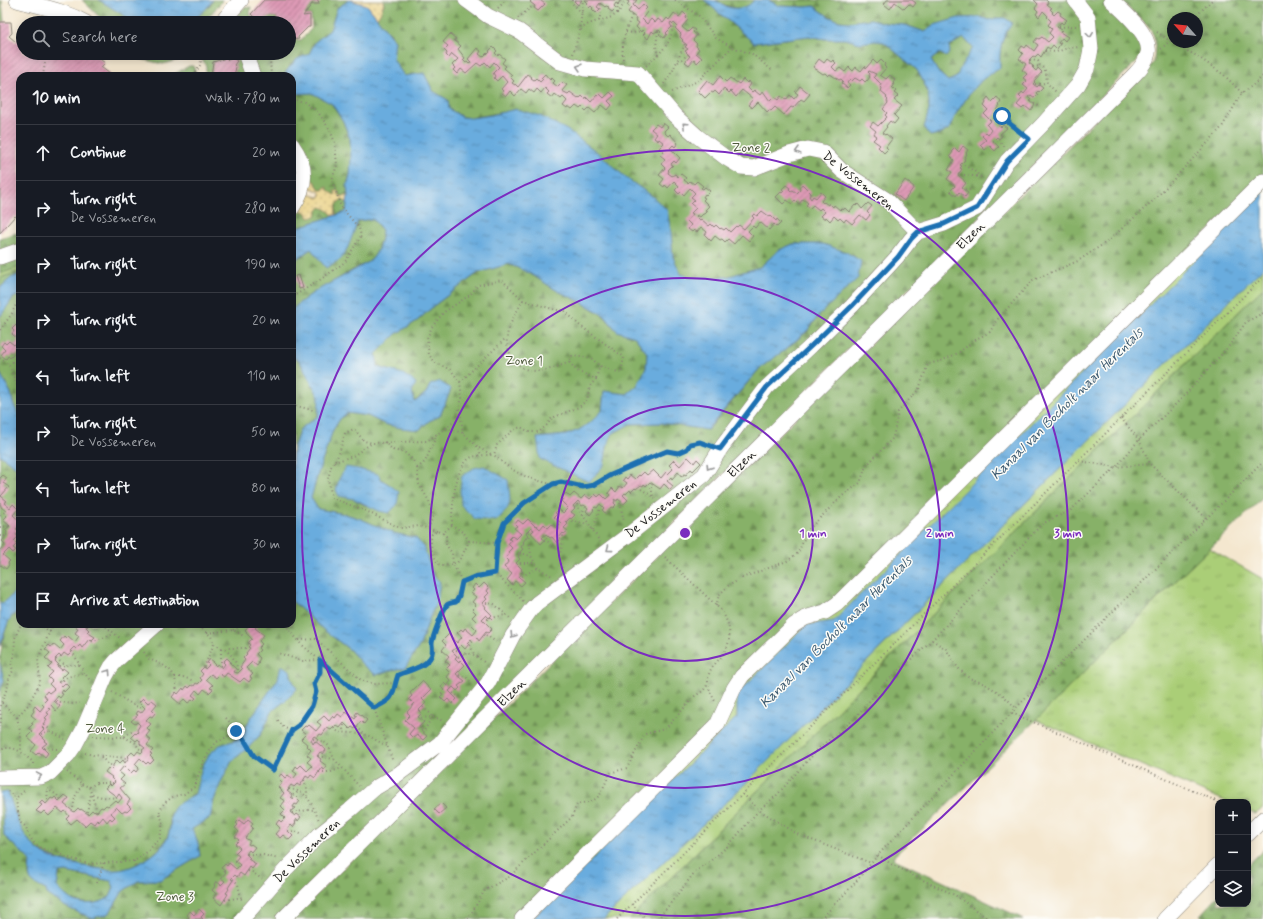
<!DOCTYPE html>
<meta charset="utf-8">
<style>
body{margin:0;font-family:Mynerve,sans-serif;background:#242831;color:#f1f3f6}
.controls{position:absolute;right:12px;bottom:12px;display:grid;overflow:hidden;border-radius:8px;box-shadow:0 2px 10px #0003}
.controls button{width:36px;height:36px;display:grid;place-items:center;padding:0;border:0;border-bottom:1px solid #363941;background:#171b24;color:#f1f3f6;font:20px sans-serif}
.compass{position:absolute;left:1167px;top:12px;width:36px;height:36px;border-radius:50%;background:#171b24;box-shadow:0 2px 10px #0003;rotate:297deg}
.stop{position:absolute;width:12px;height:12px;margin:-9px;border:3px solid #1f6fb2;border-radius:50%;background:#fff}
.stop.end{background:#1f6fb2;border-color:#fff;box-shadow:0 1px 4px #0008}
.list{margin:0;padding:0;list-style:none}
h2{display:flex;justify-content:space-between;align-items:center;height:52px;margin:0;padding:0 16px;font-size:17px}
h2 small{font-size:13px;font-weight:400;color:#9ea1a6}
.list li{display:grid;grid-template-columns:26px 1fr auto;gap:12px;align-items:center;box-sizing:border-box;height:56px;padding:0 16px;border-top:1px solid #363941}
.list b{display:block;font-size:15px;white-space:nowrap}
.list p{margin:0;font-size:13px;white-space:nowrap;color:#9ea1a6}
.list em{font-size:13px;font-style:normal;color:#9ea1a6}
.icon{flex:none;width:22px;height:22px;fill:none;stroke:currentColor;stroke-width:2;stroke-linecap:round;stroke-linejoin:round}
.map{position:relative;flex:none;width:1263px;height:919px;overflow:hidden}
.search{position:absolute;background:#171b24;box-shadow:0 2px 10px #0003;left:16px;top:16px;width:280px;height:44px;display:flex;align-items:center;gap:10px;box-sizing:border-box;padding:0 14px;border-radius:22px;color:#9ea1a6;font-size:15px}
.panel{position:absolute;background:#171b24;box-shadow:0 2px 10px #0003;left:16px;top:72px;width:280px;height:556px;border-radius:12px}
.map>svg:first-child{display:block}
.grass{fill:url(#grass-tufts);stroke:#63754a}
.forest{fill:url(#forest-firs);stroke:#526642;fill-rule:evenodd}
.sand{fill:url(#sand-dots);stroke:#857b5d;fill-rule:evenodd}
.water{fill:url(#water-ripples);stroke:#42647d;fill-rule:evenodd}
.building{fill:url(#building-hatch)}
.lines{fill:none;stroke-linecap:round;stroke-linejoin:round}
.minor-casing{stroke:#888276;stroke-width:16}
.path{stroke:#888276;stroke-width:2;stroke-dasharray:1 3;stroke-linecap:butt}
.minor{stroke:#fff;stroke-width:15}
.oneway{stroke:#999}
.route{stroke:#1f6fb2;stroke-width:5}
.ring{fill:none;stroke:#7b2cbf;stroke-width:2}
.labels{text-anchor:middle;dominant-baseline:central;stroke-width:3;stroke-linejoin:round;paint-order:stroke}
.park-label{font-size:13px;fill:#4e5a3c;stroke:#fdfcf7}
.street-label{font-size:13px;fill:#1c1c1c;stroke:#fdfcf7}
.water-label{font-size:14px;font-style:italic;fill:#3f5d73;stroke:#fdfcf7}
.centre{fill:#7b2cbf;stroke:#fdfcf7;stroke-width:2}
.ring-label{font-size:12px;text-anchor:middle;font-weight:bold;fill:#7b2cbf;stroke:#fdfcf7;stroke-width:3;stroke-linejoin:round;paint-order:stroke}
</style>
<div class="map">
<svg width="1263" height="919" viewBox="0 0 1263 919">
<defs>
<pattern id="grass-tufts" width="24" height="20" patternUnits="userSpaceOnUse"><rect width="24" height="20" fill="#aace77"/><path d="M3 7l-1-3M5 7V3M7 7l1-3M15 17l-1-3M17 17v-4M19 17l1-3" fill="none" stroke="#92b066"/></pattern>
<pattern id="forest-firs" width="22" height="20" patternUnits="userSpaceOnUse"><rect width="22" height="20" fill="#87b168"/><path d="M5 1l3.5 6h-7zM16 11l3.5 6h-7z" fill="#6e8f55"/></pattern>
<pattern id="sand-dots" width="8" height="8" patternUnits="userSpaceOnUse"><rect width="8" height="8" fill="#eeda9e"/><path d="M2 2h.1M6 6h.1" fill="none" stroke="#ccba88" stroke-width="1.8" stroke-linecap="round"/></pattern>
<pattern id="water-ripples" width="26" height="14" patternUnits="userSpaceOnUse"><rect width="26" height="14" fill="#69acde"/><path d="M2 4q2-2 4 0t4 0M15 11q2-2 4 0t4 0" fill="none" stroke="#568bb3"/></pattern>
<pattern id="building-hatch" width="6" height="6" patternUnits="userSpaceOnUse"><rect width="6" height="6" fill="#dd9ab5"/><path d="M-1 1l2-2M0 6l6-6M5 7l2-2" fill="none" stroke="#b27d92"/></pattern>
</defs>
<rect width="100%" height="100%" fill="#fdfcf7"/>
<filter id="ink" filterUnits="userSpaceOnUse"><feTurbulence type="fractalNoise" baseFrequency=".025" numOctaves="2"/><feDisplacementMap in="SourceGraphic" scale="8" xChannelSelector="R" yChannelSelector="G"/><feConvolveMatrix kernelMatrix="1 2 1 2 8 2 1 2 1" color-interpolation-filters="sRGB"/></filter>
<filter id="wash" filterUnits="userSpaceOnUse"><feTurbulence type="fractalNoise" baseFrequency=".012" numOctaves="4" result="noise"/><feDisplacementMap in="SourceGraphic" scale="16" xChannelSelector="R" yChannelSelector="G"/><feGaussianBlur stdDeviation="0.9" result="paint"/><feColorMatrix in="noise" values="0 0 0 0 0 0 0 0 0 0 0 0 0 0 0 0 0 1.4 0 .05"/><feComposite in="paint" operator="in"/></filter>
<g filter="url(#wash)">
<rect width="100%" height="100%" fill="#f4e7cf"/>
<path class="grass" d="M1263,185V192L834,621L806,625L737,694V717L532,919L744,678Z
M20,267V271L0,278V274Z
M1263,268V288L1003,544L630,919H604L749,780L992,536Z
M1209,548L1263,579V808L1256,814L1248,811V802H1227L1036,720Z"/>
<path class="forest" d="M0,0L2,1L4,22H0Z
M82,0H99L125,16L132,23H106Z
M213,0H223L203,23H190L211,4Z
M323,0H349L337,8L330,30L315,42L309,54L297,59L288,69L283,76H256L248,53H289V40H301L312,28L311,15H305L312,5H318Z
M383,0H416L418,2V0H704L754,43L809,36L825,39H845L860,43L875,41L884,42L917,70L923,81L928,93L929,102V110L924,128L930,136L943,133L949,129L957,112L964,102L969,94L983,79L1000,68C999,50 1001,38 1012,23L996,18L990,20L980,17L934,25L925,32L905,25L885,23L871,19L849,22L839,21L828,16L814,6L805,7L780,6L768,0H1103L1129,23L1142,40L1143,55L277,919H0V796L3,809L4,836L30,860C28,880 27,880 46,890L47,894L66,907L80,913L110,912L123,891L138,881L160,880L200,856L198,843L192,829L210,818L214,800L221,782L232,761L249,747L261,734L272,711L285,701L297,689L292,679L290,670L278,679L250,719L242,736L233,741L220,745L199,782L195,794L186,800L170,816C170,821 170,826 169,831C165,851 137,868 119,870C107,871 85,866 73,863C57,859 42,855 30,842C18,829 14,809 8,792L0,793V691C6,678 2,676 0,663C0,652 5,624 12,615C14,612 17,611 20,610V624H292V601L325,631L350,650L363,665L376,675L392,669L405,668L420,645L431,614L437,602L440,582L433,575L424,548L416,538L393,533L361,519L345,514L318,509L311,498L319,470L333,430L340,419L347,413L368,416L384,424L401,428L419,430L429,421L440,416L451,389L430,385L426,393L414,402L412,392L389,370L378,367L376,354L396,334L417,321L436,304L478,273L509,264L529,273L556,290L581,302L604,316L617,331L635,337L647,353L646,368L637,386L627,394L604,391L602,411L592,421L579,430L566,435L537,438L604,465L607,447L612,434L630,424L662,423L708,430L760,368L786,349L807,332L821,313L858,278L846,252L823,244H793L779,250L760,267L726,277H692L680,274L673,257L671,232L652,196L626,178L601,155L567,130L516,110L471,118L462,117L449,109L448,100L433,91L424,73L404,76L393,59L395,40L377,18L384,4ZM378,474L382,480L390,485L366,506L354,499Z
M716,0H754C746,15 727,7 716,0Z
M1119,0H1263V177L836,601L795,621L719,717L517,919H292L1154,62C1154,54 1157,42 1153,34C1148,24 1128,8 1119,0ZM1173,18H1197V42H1173Z
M251,7L250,14L259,23H235L233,19L244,8Z
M268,17H277L276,23H263Z
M964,37L968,43L973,48C969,58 961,66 957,77L948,81L938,72L931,60L949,46Z
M125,53C145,53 164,56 184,55L185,56V58L163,64L124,55Z
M202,53H243L251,76H234L236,67L234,65L237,61L231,56L228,60L226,58L213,62L211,76H206V65L202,60Z
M189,66H193L197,76H171Z
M312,93L332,104L343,121L350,139L351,159L350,175L347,185L348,196H340L338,191L337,194L335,195L328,190H320L315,182L309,178L292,140V94Z
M341,200H344L347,203L346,212L336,215V205Z
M320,207C325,208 331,212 333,216L292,229V212L300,210L307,213L308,217L317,212Z
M373,219L382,230C381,240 379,251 372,259C368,263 361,266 356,268C335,282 310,291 292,310V262L311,249L326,268L354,230L358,221Z
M16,233L20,236V247L0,253V238Z
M20,254V267L0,274V262Z
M20,271V274L11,278L0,288V278Z
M1263,288V498L1159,597L1036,720L892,858L1024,919H630L1003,544Z
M20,295V418L13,403L11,393L0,373V317L13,298Z
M292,357L299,360L319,397L318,416L300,429L294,446L292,460Z
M0,455L20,470V587C13,592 8,602 0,604Z
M1263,850V919H1205L1200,915L1218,896V904H1248V865Z
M66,872L111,881L114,887C113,889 112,894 110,896C101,906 80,905 69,898C65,896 61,891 57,888L59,873Z"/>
<path class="sand" d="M350,0H383C385,6 380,13 377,18L367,5Z
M309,178L315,182L320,190H323L325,187H327L328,190L335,195L336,194L334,191H338L340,196H348L347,203L343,200H341C336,203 335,210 336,215L333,216C331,212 325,208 321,207L317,212L316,216L311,218L308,217L307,213L300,210ZM312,188L320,192L321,194L320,197H317L309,194L308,191L309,189Z"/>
<path class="water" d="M99,0H213L205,10L190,23H132L125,16Z
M349,0L367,5L395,41L393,59L404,76L424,73L433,91L448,100L449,109L462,117L471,118L491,115L516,109L540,116L567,130L601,155L626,178L652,196L667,210L671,232L673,257L681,274L692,277H726L760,267L779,250L793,244H823L846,252L861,261L858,278L821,313L807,331L786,349L760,368L707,430L662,423L630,424L612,434L607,447L604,465L589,482L540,459L537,438L566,435L579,430L592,421L602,411L604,391L627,394L637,386L646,368L647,353L635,337L617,331L604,315L581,302L556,290L529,273L509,264L478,273L436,304L417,321L396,334L376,354L378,367L403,374L416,383L412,392L415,402L426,393L430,385L439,381L451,389L440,416L429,421L419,430L401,428L384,424L368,416L347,413L340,419L333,430L319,470L311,498L318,509L345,514L361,519L393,533L416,538L424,548L433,575L440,582L437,602L431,614L420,645L405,668L392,670L376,675L363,665L350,650L325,631L292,601V460L294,446L300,429L318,416L319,397L299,360L292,357V310C310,291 334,282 356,269C361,266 368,263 372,259C379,251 381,240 382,230L373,219L358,221L348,247L341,259L326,268L311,249L292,262V229L346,212L348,196L347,185L350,175L351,159L350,139L343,121L332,104L312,93L292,94V76H283L288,69L297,59L309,54L315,42L330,30L337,8Z
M704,0C708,0 713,0 716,1C719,2 722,4 725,6C734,10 748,9 754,0H768L780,6L805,7L814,6L828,16L839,21L849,22L871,19L885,23L905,25L925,32L934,25L958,18L980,17L990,20L996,18H1005L1012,23C1001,38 999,49 1000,68L983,79L969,94L964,102L957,112L949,129L943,133L930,136L924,128L929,110V102L928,93L923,81L917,70L884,42L875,41L860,43L845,39H825L809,36L754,43ZM964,38L973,48L960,68L957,77L948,81L938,72L931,60L940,53L946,57L950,52L949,46Z
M1263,192V268L992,536L749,780L604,919H532L737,717V694L806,625L834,621Z
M20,274V295L13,298L0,317V288L11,278Z
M0,373L11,393L13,403L20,418V470L0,455Z
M484,466L508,480C510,502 514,505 496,521L475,519L461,505L460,490L462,476L474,468Z
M346,467L358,469L378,474L382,480L390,485L399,492L397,505L389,513L379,511L354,499L339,496L336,490L339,479Z
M20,587V610C6,616 6,633 0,646V604C8,602 13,592 20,587Z
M0,663L4,680L0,691Z
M281,665L290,670L292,679L297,689L285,701L272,711L261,734L249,747L232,761L221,782L214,800L210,818L192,829L198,843L200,856L160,880L138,881L123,891L110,912L106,915L91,918L66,907L47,894L46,890C26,880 29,880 30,860L4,836L3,809L0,793L8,792C14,809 18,828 30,842C35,848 44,855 52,858C66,863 103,871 118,870C131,869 154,857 162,846C165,843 168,837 169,833C172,824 168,815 175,807C178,803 190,797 195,794L202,767L210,753L220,745L233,741L242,736L250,719L278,679ZM66,872L111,881L114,887C113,890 112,894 110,896C103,904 87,905 77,902C69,900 63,893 57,887L59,873Z"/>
<g id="blocks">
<path class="building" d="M264,0H318L319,4H312L303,16L310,15V27H308L298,37L299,39L289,40V23H277V17H268L263,23H260L251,14Z
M530,0H540L545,4L538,11L534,8L535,6L530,2L531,1Z
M575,0H582L578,5L574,1Z
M585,0H621L618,4L616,3L614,6L616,8L612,12L608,9L609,7L606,6L605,7L600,3L597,7L600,9L596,13L592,9L593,8L591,6L589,8L586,5L588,3Z
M626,0H637L633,5L638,10L643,4L647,8L645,10L647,12L642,19L647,24L651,19L655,23L658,19L663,23L667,18L669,20L674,13L679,17L683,12L687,16L686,18L688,20L682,27L688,32L692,28L695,30L693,32L697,35L693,40L697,44L696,46L699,49L696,53L702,58L697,63L694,59L689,65L685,62L690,56L685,51L688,49L685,47L687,45L682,41L683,40L680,37L681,34L675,28L677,26L674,23L673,24L671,22L670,24L672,27L666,33L667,34L664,38L659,34L661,32L659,30L654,33L652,31L648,39L643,35L645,33L642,30L641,32L636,27L639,23L635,20L636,18L628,12L631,8L627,5L629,2Z
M887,0H912L916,3L913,7L909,4L904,9L895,2L890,9L884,4Z
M1034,0H1046L1048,2L1047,4L1052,8L1050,9L1053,12L1052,13L1054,15L1058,11L1061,13L1060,15L1067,20L1063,24L1061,22L1057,27L1062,30L1060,32L1068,37L1065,41L1062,38L1058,43L1060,44L1057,49L1053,45L1050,49L1047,47L1041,57L1038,54L1035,57L1033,56L1029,60L1030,61L1029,63L1033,66L1032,67L1036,71L1038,68L1042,72L1034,81L1035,82L1033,84L1037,87L1039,85L1043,88L1039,92L1038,91L1036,93L1038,95L1035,98L1031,95L1028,97L1031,100L1030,101L1035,105L1031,111L1025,106L1022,109L1017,105L1022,99L1019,96L1022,92L1024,94L1028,89L1023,85L1027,81L1023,78L1027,74L1022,70L1026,64L1019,59L1023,54L1019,50L1022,46L1025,48L1027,45L1034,51L1038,45L1034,42L1037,38L1039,39L1042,37L1048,42L1053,37L1049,33L1052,29L1048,25L1051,21L1047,17L1048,16L1043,11L1039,17L1036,14L1038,11L1035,8L1038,4Z
M0,22H11L12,33L9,36L16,42L23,34V53H44L45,54L46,53H92L105,63L101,67L110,74L109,76H20V216L18,218L15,216L0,233Z
M450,34L456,39L454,40L461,46L458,49L465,58L463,60L466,63L467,61L470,64L471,62L468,59L477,48L481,51L479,54L483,57L487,53L488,54L490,52L489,51L493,47L497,51L495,53L498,56L499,54L505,59L502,63L506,66L504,68L512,75L510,77L514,81L512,83L515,85V84L518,87L528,74L532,77L531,78L534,80L536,78L540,82L543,79L541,78L545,74L550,80L552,78L555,81L553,83L558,87L563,82L567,85L562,91L568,94L570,92L578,98L579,97L580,98L582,96L585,99L586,97L591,102L597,95L598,96L600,94L604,98L610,92L614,96L608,101L612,105L608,110L602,105L595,113L589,108L586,111L582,107L580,109L576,106L572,110L568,107L567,109L563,106L567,101L563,97L561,99L555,94L552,98L547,94L549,92L545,88L541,93L537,89L534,93L529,89L526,93L521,89L515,96L510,91L506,96L502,93L503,91L501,89L507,82L502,76L497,81L494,78L495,76L493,73L499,67L494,62L490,67L485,62L481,66L477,63L466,73L461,69L457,74L453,70L455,68L452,65L458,59L452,54L449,58L446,55L447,53L444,50L448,46L443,42Z
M231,56L237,61L234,65L236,67L234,76H211L213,62L226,58L228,60Z
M819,59L824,63L827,59L831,62L833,60L836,63L832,67L836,71L840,68L845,72L849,67L853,71L856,67L861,71L865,66L866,68L873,60L877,64L881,60L885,64L884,66L886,68L880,75L886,79L890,75L895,80L893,83L894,84L892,87L896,91L894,93L898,96L894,100L902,106L894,115L898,119L894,124L890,121L886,126L887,127L882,133L885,135L886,134L892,139L886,147L888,149L884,153L878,147L880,145L873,140L877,136L874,134L876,131L870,126L873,122L878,126L887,117L885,115L887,113L883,109L888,103L887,101L888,100L886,98L887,97L881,92L882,88L880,86L881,84L874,77L876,74L869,71L868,72L870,74L869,76L870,77L867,81V80L865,82L862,79L860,81L855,78L852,81L850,79L847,83L850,85L847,88L841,83L843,81L841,79L839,80L830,74L828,76L825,73L823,74L813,67Z
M720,76L726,82L730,78L739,84L743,79L747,83L749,81L751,84L748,88L752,92L754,90L760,95L763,91L770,101L774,97L778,100L781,96L786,100L790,95L794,99L798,94L795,92L800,86L810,94L804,101L801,99L793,108L791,107L784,115L775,107L771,111L769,110L767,112L758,102L752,108L748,105L753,99L742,90L736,97L731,91L729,93L724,88L719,95L715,91L713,93L711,92L705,98L698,91L707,80L713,85Z
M988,97L992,102L997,97L1001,102L999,105L1000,106L997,110L999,112L993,118L998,122L996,123L1001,127L1003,125L1007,128L1000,134L1002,136L999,139L997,137L993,141L999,147L995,151L990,146L985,150L980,145L986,140L982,136L986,132L988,134L991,130L987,125L991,121L984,114L988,110L984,106L986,103L985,101Z
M663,123L668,127L664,131L665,133L668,136L670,134L678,143L675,147L673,145L670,148L680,158L676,163L674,161L671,164L673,165L668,170L669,171L668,173L672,176L675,174L678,177L681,174L686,178L684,180L688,183L690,181L694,184L697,181L703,186L701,188L703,189L705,187L710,191L706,195L705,194L703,197L705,198L703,200L709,206L705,210L707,211L704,214H703L700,217L697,215L696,216L700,220L701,219L709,226L711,224L714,227L716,225L720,229L721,228L724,230L726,228L730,232L736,226L737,227L739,225L744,229L754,218L752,216L754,214L757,216L762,211L770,217L771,216L776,221L777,219L781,223L777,227L774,224L769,230L760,222L755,228L753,226L748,231L753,236L749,241L742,235L734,244L728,239L725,242L722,239L720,240L715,236L711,241L705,235L707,232L701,227L697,232L694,230L692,232L688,229L691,225L687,221L693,214L691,213L696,208L691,204L695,200L691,197L695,193L690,188L684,195L681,192L679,194L675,190L679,186L674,181L668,188L665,185L664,187L660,184L664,179L659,175L665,168L661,164L665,159L660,155L664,151L659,148L664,143L659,139L658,141L654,138L657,134L651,129L656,124L660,127Z
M963,146L968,150L966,153L967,154L964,159L965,160L960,165L962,166L960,168L962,169L958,175L964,180V181L966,183L962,188L968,193L965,197L959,192L956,196L950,191L955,186L947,179L952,172L948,170L954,160L950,156L953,152L952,151L955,148L959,152Z
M292,163L294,167L293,178L292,181Z
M905,180L914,187L904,201L895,194Z
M802,184L811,193L809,196L811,199L813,196L816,198L821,192L825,196L821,201L823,203L824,202L828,205L829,203L833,207L834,205L840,210L841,209L843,210L845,208L849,212L855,205L856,206L858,204L862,209L868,203L872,206L867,212L870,215L866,220L860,215L852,224L846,219L844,222L840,218L838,220L834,216L830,221L826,217L825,219L821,216L825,212L821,208L819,210L813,205L810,208L806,205L808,203L803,199L799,204L795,200L792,204L787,200L783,204L776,197L781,192L782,193L784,191L782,189L786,185L790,188L789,189L791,191L793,190L797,193L800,190L799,188Z
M299,275L303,288L299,289L295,276Z
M16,325L20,329V351L16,356L14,354L10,358L8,356L6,359L1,355L5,350L1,346L4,342L6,344L9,341L14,345L19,340L12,334L14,331L12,329Z
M688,457L694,463L697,459L701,463L693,471L691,469L686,475L684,474L682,477L678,472L672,479L671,477L667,481L673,486L670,490L664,484L660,489L650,482L646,486L644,484L643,486L641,485L636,489L635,488L631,492L630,490L626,494L625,493L623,495L628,500L624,504L618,499L617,501L614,499L615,501L614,503L616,505L613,508L611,507L606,514L602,510L604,508L600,504L597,508L595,507L593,509L594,510L590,515L586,511L588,508L584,505L582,506L578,501L573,506L575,508L571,512L575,515L571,519L570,518L566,522L568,524L564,528L568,531L564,534L563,533L559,538L561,539L557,543L552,537L550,538L546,534L542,538L545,540L541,544L531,533L534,530L531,528L526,533L528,535L523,542L524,543L521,547L523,549L518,554L519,555L518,557L520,559L516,563L522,569L521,570L523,572L519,577L525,582L521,586L515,581L512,585L507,580L512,574L504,567L509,561L506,558L509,554L508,552L512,548L508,544L511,540L509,539L512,536L516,539L521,534L514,528L517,526L515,524L518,520L523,524L528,519L535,526L536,525L540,529L544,524L548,528L552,524L556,528L561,523L554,517L557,514L555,513L559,509L563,513L568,508L561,501L563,499L562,497L566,493L570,497L574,493L581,499L585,495L590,499L595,494L598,497L601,494L606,499L610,495L608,493L612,488L616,492L620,486L623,488L627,483L623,480L625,477L627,479L630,475L635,479L639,475L640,476L644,472L647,475L653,470L661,478L666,472L668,474L673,469L669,465L674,460L680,466Z
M3,475L7,478L3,483L9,487L1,496L7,501L4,503L10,508L13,504L18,509L13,515L20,521V524L16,529L19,531L16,535L18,537L14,541L17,544L13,548L16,550L13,553L9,549L3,555L10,561L8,563L9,565L6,569L1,565L0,566V550L5,544L2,541L7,535L6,534L7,532L5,530L10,526L3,520L7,516L5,514L7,512L1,507V506L0,504V478Z
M484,583L489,588L487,591L489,593L485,597L487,599L483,603L486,607L485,608L492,615L489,618L486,615L482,619L492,629L488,633L486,632L479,641L477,638L473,642L471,639L467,643L469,644L465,649L461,645L457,649L456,648L452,651L457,656L455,658L459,662L460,660L465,665L456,674L465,681L458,686L460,688L457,691L453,687L449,691L457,699L452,704L448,699L445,702L440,697L443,694L441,693L444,690L441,687L444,683L447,686L451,681L447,677L450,673L446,669L450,665L445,661L449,656L442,650L446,645L442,641L449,634L457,643L462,637L457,633L461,629L463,631L465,628L473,635L477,630L472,625L476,621L472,617L476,613L472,609L476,605L472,602L476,597L471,593L474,590L472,588L475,584L479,588Z
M76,624H87L86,627L89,630L87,632L95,637L91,641L89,639L82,648L80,645L76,649L74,647L70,651L72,652L68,656L64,653L61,657L59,655L55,659L56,660L55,661L59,665L57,666L62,670L63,668L68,672L64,676L63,675L61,677L63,679L58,682L62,686L65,683L69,687L64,692L63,690L61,693L63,694L60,698L58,696L54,701L60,706L56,711L51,705L48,708L50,709L47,713L49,714L45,718L47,719L43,724L44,725L42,727L44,729L39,734L45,740L44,741L47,743L42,747L48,753L45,757L39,752L36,755L31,751L36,745L27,737L33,731L29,728L33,724L31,723L36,719L31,715L34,711L33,709L35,706L40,711L44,706L42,704L47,699L44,695L47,691L49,693L54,689L49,684L52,681L48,677L53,672L48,668L52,664L45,658L50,653L45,649L49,645L51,647L53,644L60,650L64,645L60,641L64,636L66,638L68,636L75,642L79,636L75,633L78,629L75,625Z
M248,624H259L255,628L264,635L259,641L262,644L258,648L260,650L256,654L260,658L258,662L259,663L257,666L252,662L246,668L253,674L250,677L252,678L249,682L244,678L240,682L227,673L224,677L220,674L216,678L211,674L206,679L213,685L210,688L213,689L209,693L204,689L200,694L196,690L192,695L196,698L193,701L192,700L188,703L184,699L180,704L172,697L176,692L178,694L183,688L184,690L187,686L189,688L192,685L194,686L196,683L198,684L202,680L200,678L203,674L200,671L204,667L205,669L209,665L207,663L210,659L214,662L213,663L216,666L217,664L222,668L225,664L223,662L227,658L231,662L230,663L236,669L234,672L238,673L242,669L240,667L245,660L243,658L247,654L246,653L250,648L248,647L250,645L248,643L252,639L246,633L247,632L245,630L249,625Z
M422,681L431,690L422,699L426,703L419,710L422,713L418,717L424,722L419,727L422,729L421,731L427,736L423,740L417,735L413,738L409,734L414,728L405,720L410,715L407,712L414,704L409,699L412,696L410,693Z
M143,698L148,703L152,700L157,704L152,710L155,713L152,717L150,716L146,720L151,724L147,728L150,731L146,736L151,740L147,745L153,750L150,753L152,754L150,756L154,760L150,764L148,762L146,764L140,758L135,764L139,768L136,772L134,770L131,773L124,766L119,772L124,776L120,780L125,784L120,788L130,800L127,804L131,808L127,812L125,811L122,813L116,807L111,813L115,817L112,820L110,818L107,822L103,817L99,822L97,820L94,824L90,821L85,826L77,819L71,824L66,819L69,816L65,811L63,813L57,808L49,816L44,811L41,814L36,811L42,805L39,803L42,800L46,804L51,798L53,799L55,797L59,801L65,795L69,798L64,804L74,812L78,808L80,810L81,809L88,814L92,810L94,812L95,811L97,812L101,807L103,808L106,805L108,806L115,800L118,803L122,798L119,794L117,797L105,788L109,784L111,786L115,782L111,778L112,777L105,772L108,768L110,770L113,767V765L117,760L120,763L123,760L125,763L129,757L128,756L132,752L135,755L138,751L141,753L143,751L142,750L145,748L140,744V741L138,739L136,741L131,737L135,733L136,734L138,732L137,730L140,725L137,722L135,724L131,721L138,715L136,714L138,711L141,713L145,708L139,702Z
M346,712L355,719L357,716L355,715L357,712L367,720L364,724L361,721L355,729L352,727L350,729L344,723L340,728L337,726L336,727L335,726L331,730L327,728L322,735L320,734L317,738L314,736L311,740L313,744L315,741L326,750L323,754L320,752L317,756L321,759L320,761L327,766L324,770L321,768L315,778L311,775L309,778L306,776L300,786L297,784L294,787L291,785L288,789L289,790L287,791L292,795L291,797L294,799L296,797L300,801L297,805L295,804L293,807L295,808L290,812L295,816L297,814L301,817L298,821L297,819L295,822L296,823L293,827L291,825L287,830L293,836L289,840L283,835L280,838L275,834L280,828L276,824L279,820L281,822L285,818L281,814L285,810L281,806L285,801L280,798L284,793L278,787L282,782L278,778L281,774L285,778L288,775L293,779L297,774L293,771L296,766L298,768L301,765L307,771L312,766L307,762L311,758L307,755L311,750L307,746L308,745L301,739L306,734L301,730L305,726L307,727L309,725L316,731L321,725L317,722L324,716L329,721L333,716L335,718L338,714L342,717Z
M441,803L446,808L439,814L434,809Z
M248,819L253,823L251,826L253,828L245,838L250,841L248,844L250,845L251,844L255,847L251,852L249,850L246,854L250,858L248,859L256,864L252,869L250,867L244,876L240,873L237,877L235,875L231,879L233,880L228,888L229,889L226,893L228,894L221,905L213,898L216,894L212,890L215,886L214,885L216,881L221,885L225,881L221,878L226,872L221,868L225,864L227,866L229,863L236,869L240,865L235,861L239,856L235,853L240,848L235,844L239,840L235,837L239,832L235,828L238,825L236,823L239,820L244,824Z
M199,909L204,914L201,917L203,919H187L189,917L187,915L190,911L194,915Z"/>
</g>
</g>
<g filter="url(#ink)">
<use href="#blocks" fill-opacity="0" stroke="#888276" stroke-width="1"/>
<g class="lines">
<defs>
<path id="minor" d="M17,0C42,7 63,10 86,23
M466,0L488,16L519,31L560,62L585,69L638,73L675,116L697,136L726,158L741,167L754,168L789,154L808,149L823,152L842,171L887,200L918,232
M221,23L241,0
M245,53L253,76
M292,145C308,167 307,186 292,208
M0,257L20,250
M0,778L41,777L50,773L68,755L75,745L83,730L105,678L111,667L117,660L157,624
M1248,834L1263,819
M242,919L286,869L320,834L350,810L375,788L397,775L440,743L488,683L513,635L532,608L537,603L627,536L704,475L721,448L767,387L811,346L852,306L897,257L911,239L918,232L944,224L977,208L1007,161L1043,124L1078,85L1087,69L1091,49L1088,17L1075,0
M283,919L1135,74C1141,68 1146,62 1148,53C1152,35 1123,11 1111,0
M522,919L717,725L734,688L742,676L794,625L805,618L825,612L837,604L1263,181
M1165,919L1218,865"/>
</defs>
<use href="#minor" class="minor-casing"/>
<path class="path" d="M572,0V3L582,13
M675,0L699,16L716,38L732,47L752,54L773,71
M498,8L506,0
M617,13L618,4
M518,18L533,6
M1194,18L1212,0
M599,21L601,12L600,3
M1059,27L1076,26
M581,30C583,28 586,25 589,24C605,17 616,22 625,1
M658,31L656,46L658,55
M626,32L633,33L641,31
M1157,32L1179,47L1197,56L1224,75L1242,93
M1060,43L1068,48
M1161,49L1173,38
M1045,51L1056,52L1068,48L1079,47
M265,53L270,57L271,76
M573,54L580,30L583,0
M623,59C621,44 626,29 632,15
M1030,60L1038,61L1040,66L1044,68L1046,73L1047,83L1056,92
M678,62L689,54
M646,66C660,52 672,45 673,24
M1033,67L1040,66
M43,76L46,56L48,53
M193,76L201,64L200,53
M664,84L673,70L685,44
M1035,84L1047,83
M672,92L698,81L732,47
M292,99L304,102L318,112L330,130L335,143L337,165L332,180L341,207L359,228L361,236L345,262L317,282L292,297
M1031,101L1040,107
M998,116C1005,116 1005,119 1009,124C1012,126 1016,128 1019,131
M999,123L1008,124
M998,140L1005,147
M964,165L976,172L979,176
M964,175L982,177
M965,189L972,191
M523,300C517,312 508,325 507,337C506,345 509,352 513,358C526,379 551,370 569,362
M0,330L11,315L17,303L20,302
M0,358L9,365L20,393
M9,365L20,356
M596,378L600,366
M460,382L506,338
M292,405L313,410
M460,408L463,433
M1121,418L1139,440L1150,464
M446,428L463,433L479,448L481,456
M384,442L393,450L405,453L413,460L417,468L419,484L429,501L433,517L428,528
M479,448L493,455
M1079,461L1116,467L1150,464L1207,519
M334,462L353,456L372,443
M417,468L425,462L437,434
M651,487L653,496
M641,489L655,498
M620,503L624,522
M577,504L579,510L589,524L600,542
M0,515L5,512
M583,515L584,507
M572,521L588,524
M452,525C452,508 454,465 472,457C479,455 487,455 494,455
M0,527L9,526
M593,530L600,508
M437,531L419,526L400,528L366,511L332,498L328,479L331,467L339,454L345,433L354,429L364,441L372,443L427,441L446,428L456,420L462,398L460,382L451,370L436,363L429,355L427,338L432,327L444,312L470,295L478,285L502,280L523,300L556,310L565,311L579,325L624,357L621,373L600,366L591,358L572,356L569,362L577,371L596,379L590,386L587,400L579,407L552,418L547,425L539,432H529L521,427L513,430L497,445L494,455C512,472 529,480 553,484
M529,532L531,556
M443,533L446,536V545L452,553L453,564L462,582
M0,536H6
M546,538L550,545L560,550
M469,541L464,533L452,525L443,533L437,531L432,534C429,544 433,555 438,564L444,566L457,563L462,556L469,541L497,543
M520,553L531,556L538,568
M665,557L721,610C731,625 733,641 722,656C717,662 711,667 709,674C706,684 710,692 715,701
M520,563H535
M562,568C556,555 564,547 563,535
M495,573L497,543L504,523L524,503L553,484L561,482L583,487L594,485L611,475L667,451L678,453L687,449L690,444L701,442L708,445
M522,576L538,568L552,576
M486,603L494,604L511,619
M716,606L719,595L728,586L742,578L787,561L798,553L808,530L841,497L860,483L866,466L893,438L898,412L919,389L928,364L941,361L958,353L978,338L990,332L996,321L1033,280L1078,261L1108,241L1155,199L1202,149L1222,127L1242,93L1252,86L1263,76
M487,619L505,615
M40,624L50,632
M103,624L121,639
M196,624L211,636L214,644L204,667
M285,624L300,643L374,708L393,762
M87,626L94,624
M201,628L207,624
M233,630L240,626H246
M207,633L233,630L245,637
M486,635L496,642
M299,640L316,639L361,680L374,684L395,683
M932,640L946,649L958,668L969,678L985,684L1003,695L1016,708
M88,641L90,642L114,634
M214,644C227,650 235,655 238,671
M470,645L474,654
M225,649L228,648H248
M72,651C78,661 82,671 90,680
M456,651L462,652L465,654
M144,652L149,659L163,665L171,671L175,677L177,692
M458,657C471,650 475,655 485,663
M56,659L66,665H79
M59,666L66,665
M221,666V648
M459,675L466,677L473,684
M175,677H183L194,681
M60,683L67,677L84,673
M112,692L135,706L143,708
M453,693L460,697
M56,701L71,704L80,703
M2,703L17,717
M0,706L8,686L9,678L13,671L11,663L14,658L15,638L21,624
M423,707L431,714L432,717L424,731
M374,708C397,698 391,695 398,675C409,670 423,668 430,658C434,653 432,648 432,643C433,636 443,609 447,605C449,603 452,603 455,602L459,596L462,582L474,577L495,573L523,601
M0,710L1,718L0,730
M1012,713L1219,802
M226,718L242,736L254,756L273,770L292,730L299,725L312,706L316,692L314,684L320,672V660L302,661L278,653
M421,718C429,717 435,716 442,721
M278,720L284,728L292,730
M45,725L52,732L65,739
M344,725L343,729L345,732
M357,727L364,734
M334,728C338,734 345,732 352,733C357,734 366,734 371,737C376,740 381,743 387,746
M41,734L48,731L51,732
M93,736L124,737L134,729
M124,737L136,743L138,748L142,750
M313,739L324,742L329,746L334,759L359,786
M44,748L57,749
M0,752L4,748H13L21,752
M85,753L93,755L127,758
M318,756L334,759
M101,757L107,763L112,766
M33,764V762L21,752V736L17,717L28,705L40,682L38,659L53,624
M67,772L82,784L75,797L73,808
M319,772H331L342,768
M304,780L307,789V796
M82,784L89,787L96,808
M89,787L97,783H113
M47,789L57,795L60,799
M289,789C309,791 311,804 319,820
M8,791L16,798
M24,791L16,798L17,808L21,823L26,827L28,834L34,843L42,849L54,850L66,857L89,864L134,861L136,860L147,852L160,838L163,822L159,813L164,803L174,796L184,794L194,787L204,760L216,742C225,739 228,736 236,731
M743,794L759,810L799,835L871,863
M293,795L300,791
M47,800L48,789
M87,812L91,794L102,797L119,798
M292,813L307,810H314
M288,831L299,832L302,834
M247,854L263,855L278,859
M878,855L891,864L933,885L955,895L988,919
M134,861L135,866
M248,871L252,872L262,879
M233,879L238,884L241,898
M97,883L104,862
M225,900L237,898L242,899
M632,904L646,919
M468,919L485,890L509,877L572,817L577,804L593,801L600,795L610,773L627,768L645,734L665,729L695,696L703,691L708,684
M617,919L1263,277
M658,919L695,872L709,862L728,846L759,810L776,796L818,749L853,720L883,685L932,640L1042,524L1071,510L1116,467L1139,440L1185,395L1229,346L1246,322L1263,313
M821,919L854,884L878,855L1016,708L1263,462"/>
<use href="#minor" class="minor"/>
</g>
<defs><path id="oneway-chevron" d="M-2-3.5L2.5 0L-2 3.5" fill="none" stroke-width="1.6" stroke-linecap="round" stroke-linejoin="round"/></defs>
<g class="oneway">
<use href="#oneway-chevron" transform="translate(1090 35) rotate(83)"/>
<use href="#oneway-chevron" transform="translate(579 67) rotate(-164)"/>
<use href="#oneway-chevron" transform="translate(685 125) rotate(-138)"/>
<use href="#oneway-chevron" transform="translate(798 151) rotate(165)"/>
<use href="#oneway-chevron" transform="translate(709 467) rotate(122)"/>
<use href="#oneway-chevron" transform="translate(609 549) rotate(143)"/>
<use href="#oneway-chevron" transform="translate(513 635) rotate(122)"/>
<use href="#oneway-chevron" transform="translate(108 672) rotate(-56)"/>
<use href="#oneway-chevron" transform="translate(39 776) rotate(-10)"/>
</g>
</g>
<g class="lines" filter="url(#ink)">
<path class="route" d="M236,731L242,736L254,756L273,770L292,730L299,725L312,706L316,692L314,684L320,672V660L374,708C397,698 391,695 398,675C409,670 423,668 430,658C434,653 432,648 432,643C433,636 443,609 447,605C449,603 452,603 456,602L459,596L462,582L474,577L495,573L497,543L504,523L524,503L553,484L561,482L583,487L594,485L611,475L645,460L667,451L678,453L687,449L690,444L700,442L720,449L767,387L811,346L852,306L898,257L911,239L918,232L944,224L977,208L1007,161L1029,139L1010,124L1006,118L1002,116"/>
</g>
<g class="ring">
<circle cx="685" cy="533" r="128"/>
<circle cx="685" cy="533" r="255"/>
<circle cx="685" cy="533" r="383"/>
</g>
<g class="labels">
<g class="park-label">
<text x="751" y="148">Zone 2</text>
<text x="524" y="361">Zone 1</text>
<text x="105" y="729">Zone 4</text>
<text x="175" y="897">Zone 3</text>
</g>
<g class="street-label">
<text transform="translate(858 181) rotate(38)">De Vossemeren</text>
<text transform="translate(971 236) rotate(-45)">Elzen</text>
<text transform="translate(742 464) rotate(-45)">Elzen</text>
<text transform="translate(661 509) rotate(-38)">De Vossemeren</text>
<text transform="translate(512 693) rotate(-45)">Elzen</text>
<text transform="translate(307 851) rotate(-44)">De Vossemeren</text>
</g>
<g class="water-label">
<text transform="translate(1067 404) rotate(-45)">Kanaal van Bocholt naar Herentals</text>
<text transform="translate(836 632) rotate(-45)">Kanaal van Bocholt naar Herentals</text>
</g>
</g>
<circle cx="685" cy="533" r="6" class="centre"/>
<g class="ring-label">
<text x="813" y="537">1 min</text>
<text x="940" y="537">2 min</text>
<text x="1068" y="537">3 min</text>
</g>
</svg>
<div class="controls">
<button>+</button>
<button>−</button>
<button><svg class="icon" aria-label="layers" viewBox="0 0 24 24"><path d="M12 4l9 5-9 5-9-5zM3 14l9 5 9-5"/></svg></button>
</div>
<svg class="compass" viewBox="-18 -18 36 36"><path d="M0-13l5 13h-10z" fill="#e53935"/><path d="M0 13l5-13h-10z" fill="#9ea1a6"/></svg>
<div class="stop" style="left:1002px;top:116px"></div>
<div class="stop end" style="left:236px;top:731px"></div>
<div class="search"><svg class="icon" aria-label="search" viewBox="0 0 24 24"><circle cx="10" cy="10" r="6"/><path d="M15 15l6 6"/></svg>Search here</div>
<section class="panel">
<h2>10 min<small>Walk · 780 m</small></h2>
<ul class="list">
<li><svg class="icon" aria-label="ahead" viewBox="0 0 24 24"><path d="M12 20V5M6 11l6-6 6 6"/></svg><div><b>Continue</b></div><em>20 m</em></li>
<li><svg class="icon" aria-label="right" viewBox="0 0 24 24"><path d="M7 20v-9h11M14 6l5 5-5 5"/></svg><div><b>Turn right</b><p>De Vossemeren</p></div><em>280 m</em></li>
<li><svg class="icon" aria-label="right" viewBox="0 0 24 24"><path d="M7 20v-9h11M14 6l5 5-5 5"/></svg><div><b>Turn right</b></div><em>190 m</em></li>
<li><svg class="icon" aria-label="right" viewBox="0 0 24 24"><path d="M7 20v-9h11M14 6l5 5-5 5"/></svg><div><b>Turn right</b></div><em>20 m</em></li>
<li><svg class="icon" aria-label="left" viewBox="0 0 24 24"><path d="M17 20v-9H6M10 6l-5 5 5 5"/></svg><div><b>Turn left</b></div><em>110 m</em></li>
<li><svg class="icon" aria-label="right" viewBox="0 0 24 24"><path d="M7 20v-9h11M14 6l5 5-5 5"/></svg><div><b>Turn right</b><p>De Vossemeren</p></div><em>50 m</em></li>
<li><svg class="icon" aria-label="left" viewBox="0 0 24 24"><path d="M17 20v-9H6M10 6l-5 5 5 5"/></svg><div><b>Turn left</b></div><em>80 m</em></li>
<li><svg class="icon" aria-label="right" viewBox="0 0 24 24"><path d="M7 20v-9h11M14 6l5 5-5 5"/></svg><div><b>Turn right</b></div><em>30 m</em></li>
<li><svg class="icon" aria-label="arrive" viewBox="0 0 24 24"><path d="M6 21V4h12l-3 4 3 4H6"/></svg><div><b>Arrive at destination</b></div></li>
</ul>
</section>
</div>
